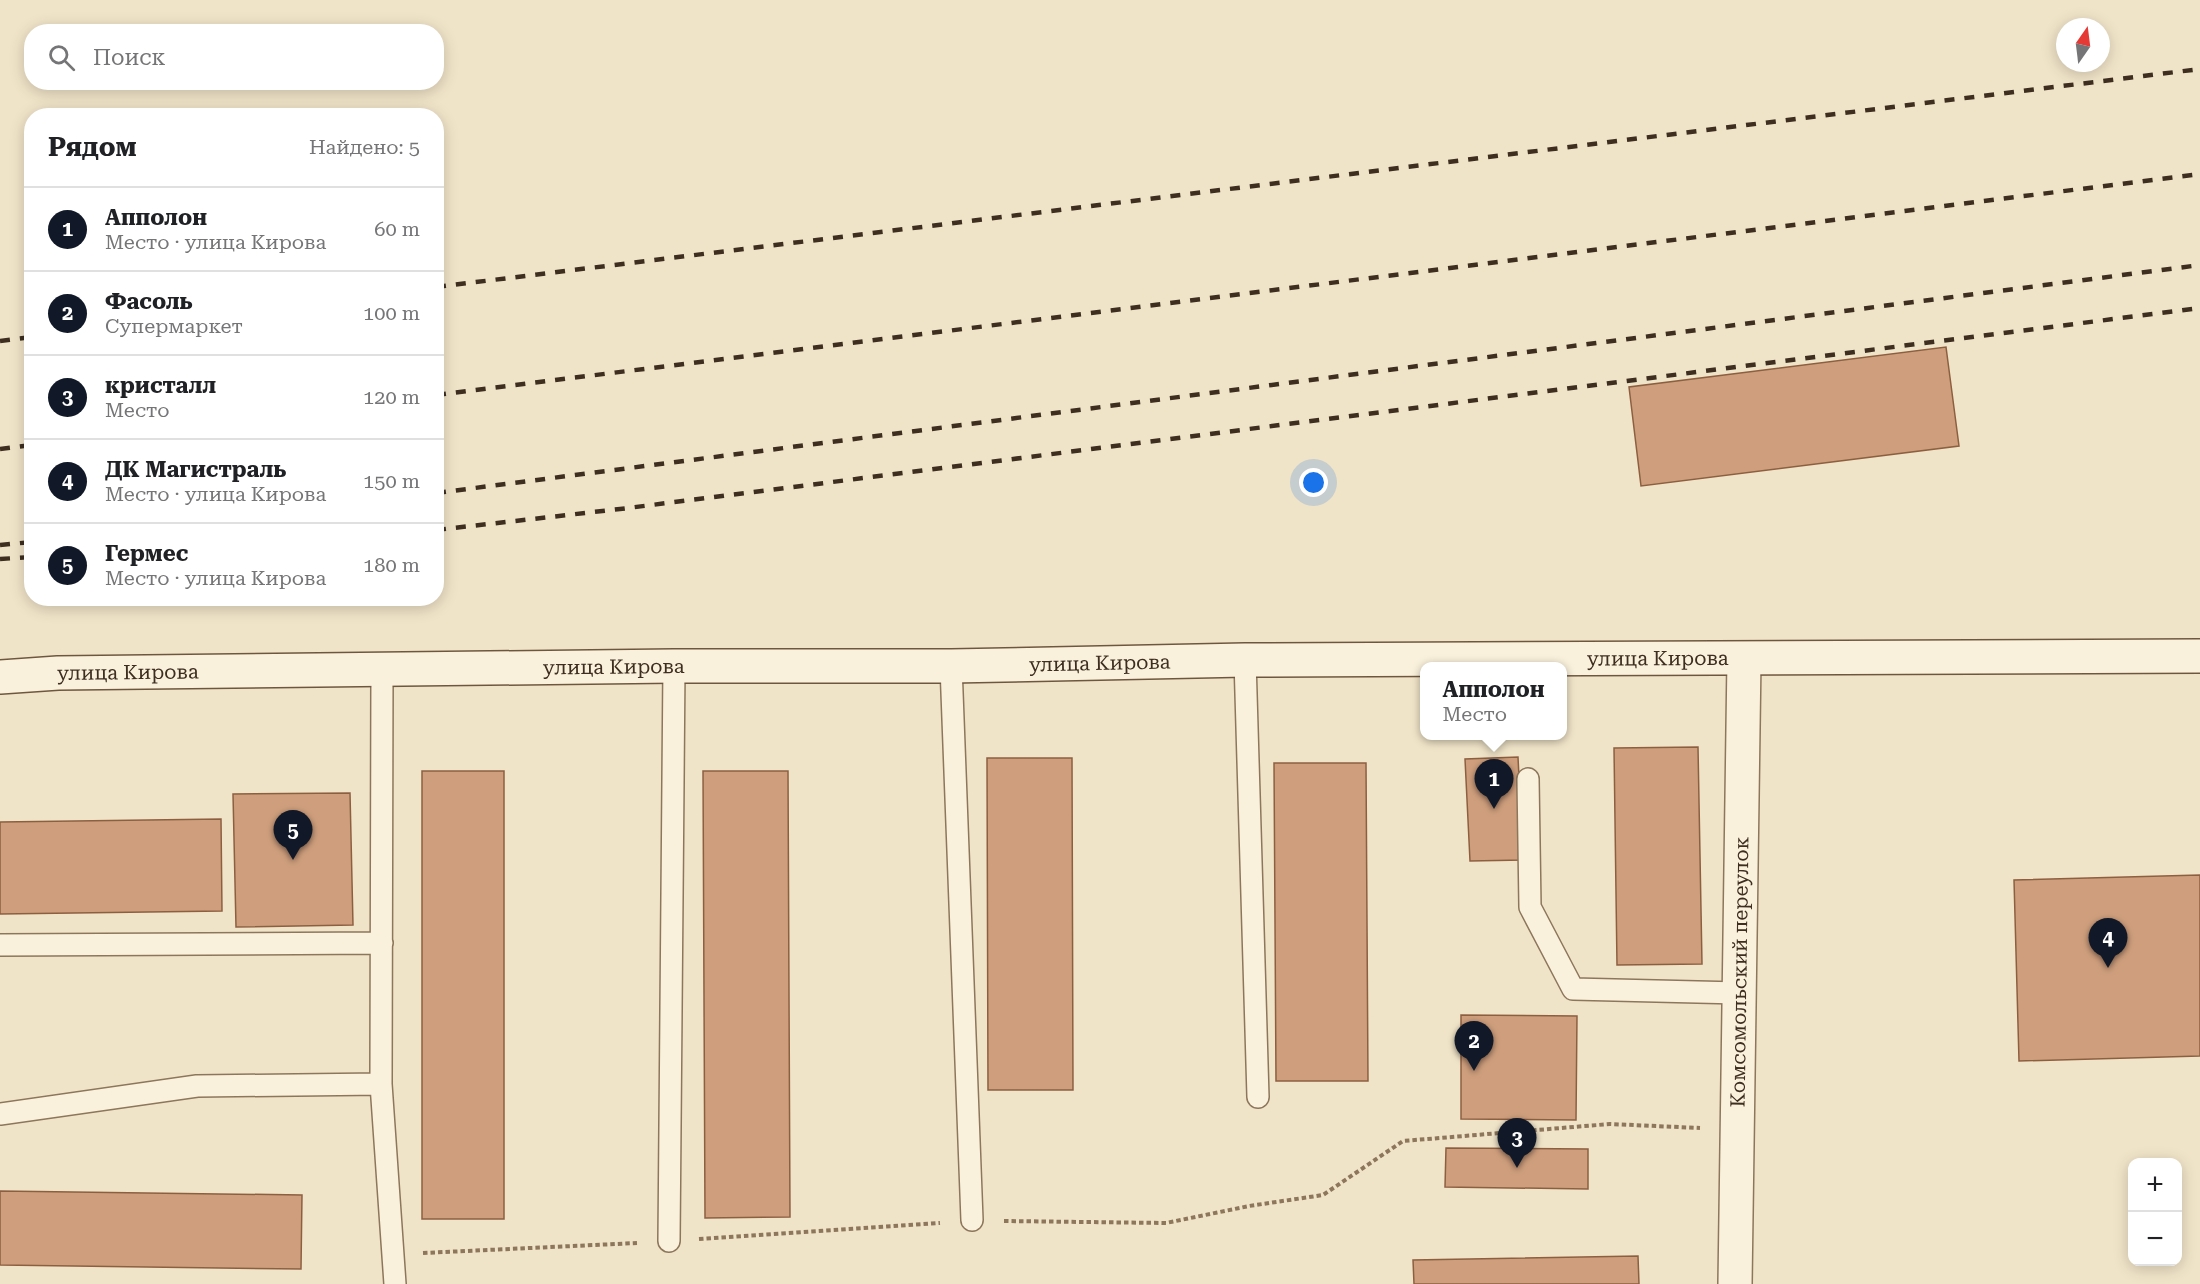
<!DOCTYPE html>
<html lang="ru">
<meta charset="utf-8">
<style>
body{margin:0;font-family:"Roboto Serif",serif;background:#f2f2f2;color:#202124}
.controls{position:absolute;right:18px;bottom:18px;display:grid;overflow:hidden;border-radius:12px;box-shadow:0 3px 15px #0003}
.controls button{width:54px;height:54px;display:grid;place-items:center;padding:0;border:0;border-bottom:2px solid #e0e0e0;background:#fff;color:#202124;font:30px sans-serif}
.compass{position:absolute;left:2056px;top:18px;width:54px;height:54px;border-radius:50%;background:#fff;box-shadow:0 3px 15px #0003;rotate:14deg}
.you{position:absolute;left:1314px;top:483px;width:21px;height:21px;margin:-15px;border:4px solid #fff;border-radius:50%;background:#1a73e8;box-shadow:0 0 0 9px #1a73e833}
.badge{display:grid;place-items:center;width:39px;height:39px;border-radius:50%;background:#111827;color:#fff;font-size:20px;font-weight:700}
.pin{position:absolute;translate:-50% -50px;filter:drop-shadow(0 2px 3px #0008)}
.pin::after{content:'';position:absolute;top:32px;width:21px;height:18px;background:inherit;clip-path:polygon(0 0,100% 0,50% 100%)}
.popup{position:absolute;left:1420px;top:662px;width:147px;height:78px;box-sizing:border-box;display:grid;place-content:center;border-radius:12px;background:#fff;filter:drop-shadow(0 2px 4px #0005);font-size:20px;white-space:nowrap;color:#757577}
.popup b{font-size:22px;color:#202124}
.popup::after{content:'';position:absolute;left:50%;top:100%;margin-left:-12px;border:12px solid transparent;border-top-color:#fff}
.list{margin:0;padding:0;list-style:none}
h2{display:flex;justify-content:space-between;align-items:center;height:78px;margin:0;padding:0 24px;font-size:26px}
h2 small{font-size:20px;font-weight:400;color:#757577}
.list li{display:grid;grid-template-columns:39px 1fr auto;gap:18px;align-items:center;box-sizing:border-box;height:84px;padding:0 24px;border-top:2px solid #e0e0e0}
.list b{display:block;font-size:22px;white-space:nowrap}
.list p{margin:0;font-size:20px;white-space:nowrap;color:#757577}
.list em{font-size:20px;font-style:normal;color:#757577}
.icon{flex:none;width:33px;height:33px;fill:none;stroke:currentColor;stroke-width:2;stroke-linecap:round;stroke-linejoin:round}
.map{position:relative;flex:none;width:2200px;height:1284px;overflow:hidden}
.search{position:absolute;background:#fff;box-shadow:0 3px 15px #0003;left:24px;top:24px;width:420px;height:66px;display:flex;align-items:center;gap:15px;box-sizing:border-box;padding:0 21px;border-radius:24px;color:#757577;font-size:22px}
.panel{position:absolute;background:#fff;box-shadow:0 3px 15px #0003;left:24px;top:108px;width:420px;height:498px;border-radius:24px}
.map>svg:first-child{display:block}
.building{fill:#cf9f7d;stroke:#8d5f41;stroke-width:1.5}
.lines{fill:none;stroke-linecap:round;stroke-linejoin:round}
.lane-casing{stroke:#8d765c;stroke-width:24}
.street-casing{stroke:#8d765c;stroke-width:36}
.secondary-casing{stroke:#6f573f;stroke-width:36}
.path{stroke:#8d765c;stroke-width:4;stroke-dasharray:4.5 3;stroke-linecap:butt}
.lane{stroke:#faf1dc;stroke-width:21}
.street{stroke:#faf1dc;stroke-width:33}
.secondary{stroke:#faf1dc;stroke-width:33}
.rail{stroke:#3d2e20;stroke-width:4.5;stroke-dasharray:10 10;stroke-linecap:butt}
.labels{text-anchor:middle;dominant-baseline:central;stroke-width:5;stroke-linejoin:round;paint-order:stroke}
.street-label{font-size:20px;fill:#3d2e20;stroke:#f7eed8}
</style>
<div class="map">
<svg width="2200" height="1284" viewBox="0 0 2200 1284">
<rect width="100%" height="100%" fill="#f0e4c8"/>
<path class="building" d="M1946,347L1959,446L1641,486L1629,387Z
M1698,747L1702,964L1617,965L1614,748Z
M1518,757L1523,860L1470,861L1465,759Z
M987,758H1072L1073,1090H988Z
M1274,763H1366L1368,1081H1276Z
M422,771H504V1219H422Z
M703,771H788L790,1217L705,1218Z
M350,793L353,925L236,927L233,794Z
M221,819L222,911L0,914V822Z
M2200,875V1056L2019,1061L2014,880Z
M1461,1015L1577,1016L1576,1120L1461,1119Z
M1446,1148L1588,1149V1189L1445,1187Z
M0,1191L302,1195L301,1269L0,1265Z
M1638,1256L1639,1284H1414L1413,1260Z"/>
<g class="lines">
<defs>
<path id="lane" d="M1245,660L1258,1097
M951,666L972,1220
M1528,779L1530,907L1573,989L1739,993
M0,945L382,943
M381,1084L395,1284
M0,1114L197,1086L381,1084L382,669
M669,1241L674,666"/>
<g id="street">
<path id="s1" d="M1735,1284L1744,659"/>
</g>
<g id="secondary">
<path id="s2" d="M0,677L58,673L674,666H951L1245,660L2200,656"/>
</g>
</defs>
<use href="#lane" class="lane-casing"/>
<use href="#street" class="street-casing"/>
<use href="#secondary" class="secondary-casing"/>
<path class="path" d="M1004,1221L1166,1223L1249,1206L1323,1195L1403,1141L1610,1124L1700,1128
M699,1239L940,1223
M423,1253L637,1243"/>
<use href="#lane" class="lane"/>
<use href="#street" class="street"/>
<use href="#secondary" class="secondary"/>
<path class="rail" d="M436,287L2200,69
M0,341L32,337
M436,395L2200,174
M0,449L32,445
M436,493L2200,265
M436,530L620,509L2200,308
M0,545L32,542
M0,559L32,557"/>
</g>
<g class="labels">
<g class="street-label">
<text stroke="none"><textPath href="#s2" startOffset="1658">улица Кирова</textPath></text>
<text stroke="none"><textPath href="#s2" startOffset="1100">улица Кирова</textPath></text>
<text stroke="none"><textPath href="#s2" startOffset="614">улица Кирова</textPath></text>
<text stroke="none"><textPath href="#s2" startOffset="128">улица Кирова</textPath></text>
<text stroke="none"><textPath href="#s1" startOffset="312">Комсомольский переулок</textPath></text>
</g>
</g>
</svg>
<div class="controls">
<button>+</button>
<button>−</button>
</div>
<svg class="compass" viewBox="-18 -18 36 36"><path d="M0-13l5 13h-10z" fill="#e53935"/><path d="M0 13l5-13h-10z" fill="#757577"/></svg>
<div class="you"></div>
<div class="pin badge" style="left:1494px;top:809px">1</div>
<div class="popup"><b>Апполон</b>Место</div>
<div class="pin badge" style="left:1474px;top:1071px">2</div>
<div class="pin badge" style="left:1517px;top:1168px">3</div>
<div class="pin badge" style="left:2108px;top:968px">4</div>
<div class="pin badge" style="left:293px;top:860px">5</div>
<div class="search"><svg class="icon" aria-label="search" viewBox="0 0 24 24"><circle cx="10" cy="10" r="6"/><path d="M15 15l6 6"/></svg>Поиск</div>
<section class="panel">
<h2>Рядом<small>Найдено: 5</small></h2>
<ul class="list">
<li><span class="badge">1</span><div><b>Апполон</b><p>Место · улица Кирова</p></div><em>60 m</em></li>
<li><span class="badge">2</span><div><b>Фасоль</b><p>Супермаркет</p></div><em>100 m</em></li>
<li><span class="badge">3</span><div><b>кристалл</b><p>Место</p></div><em>120 m</em></li>
<li><span class="badge">4</span><div><b>ДК Магистраль</b><p>Место · улица Кирова</p></div><em>150 m</em></li>
<li><span class="badge">5</span><div><b>Гермес</b><p>Место · улица Кирова</p></div><em>180 m</em></li>
</ul>
</section>
</div>
